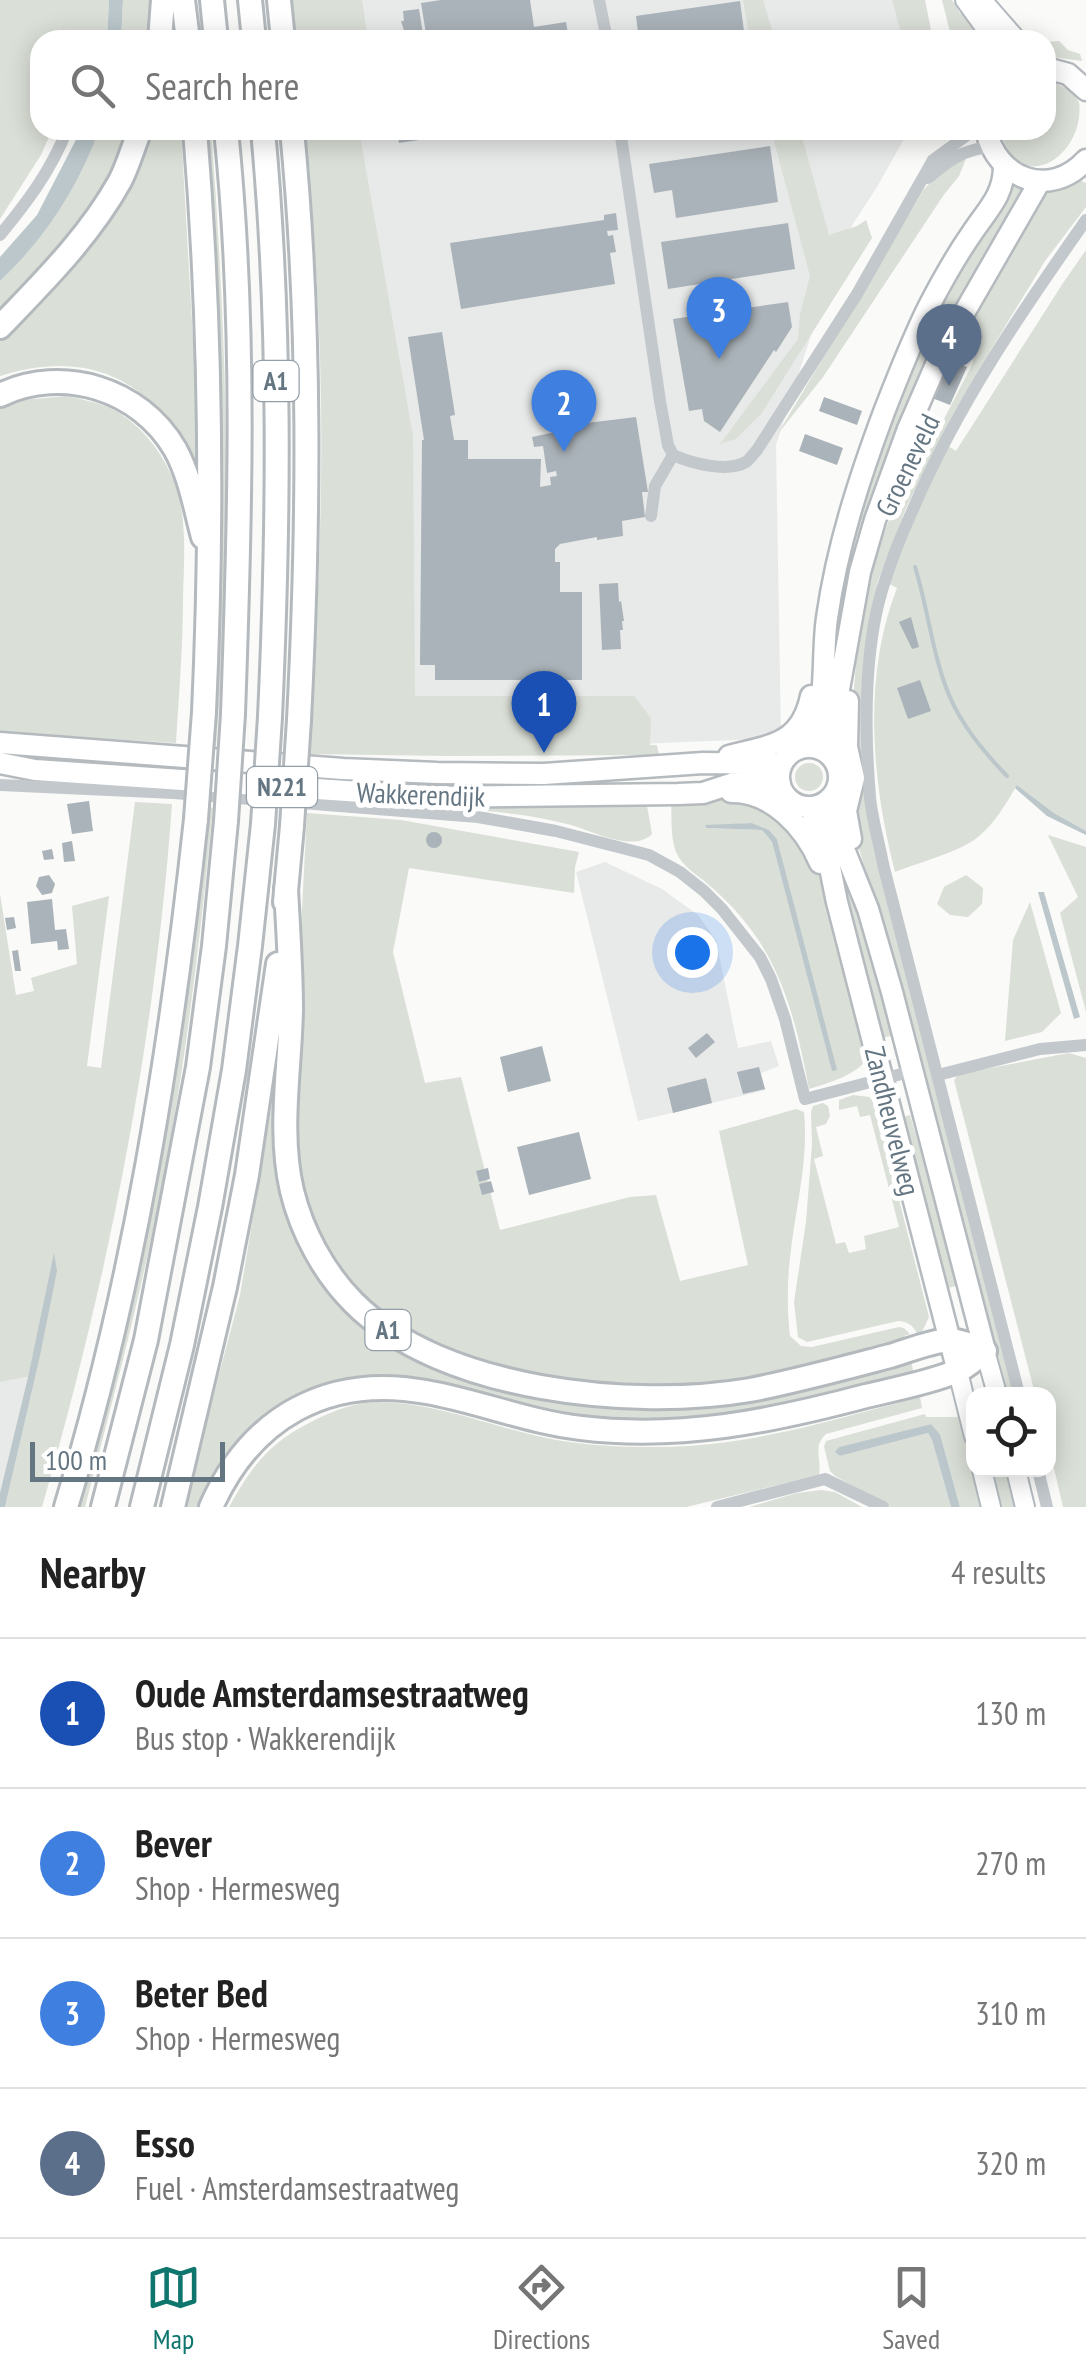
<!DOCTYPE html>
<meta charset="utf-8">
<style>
body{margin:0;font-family:"PT Sans Narrow",sans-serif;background:#f2f2f2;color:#222}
.controls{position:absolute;right:30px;bottom:30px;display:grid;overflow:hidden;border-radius:20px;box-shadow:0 5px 25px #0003}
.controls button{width:90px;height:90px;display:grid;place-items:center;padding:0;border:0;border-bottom:2px solid #e0e0e0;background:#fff;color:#222;font:50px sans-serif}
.scale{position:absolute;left:30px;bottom:25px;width:195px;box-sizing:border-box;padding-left:10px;border:5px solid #657683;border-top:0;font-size:28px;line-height:35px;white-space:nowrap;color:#657683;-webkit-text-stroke:8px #fff;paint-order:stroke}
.you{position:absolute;left:692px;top:952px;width:35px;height:35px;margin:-25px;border:8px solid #fff;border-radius:50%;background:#1a73e8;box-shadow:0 0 0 15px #1a73e833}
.badge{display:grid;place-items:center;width:65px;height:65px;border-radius:50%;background:#0f766e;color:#fff;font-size:32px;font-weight:700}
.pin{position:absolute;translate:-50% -82px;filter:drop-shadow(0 2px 5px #0008)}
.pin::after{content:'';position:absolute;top:52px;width:35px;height:30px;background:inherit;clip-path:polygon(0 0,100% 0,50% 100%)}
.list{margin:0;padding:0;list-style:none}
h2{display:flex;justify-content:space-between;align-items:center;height:130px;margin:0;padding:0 40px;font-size:42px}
h2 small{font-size:32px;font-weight:400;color:#767676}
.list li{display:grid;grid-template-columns:65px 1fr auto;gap:30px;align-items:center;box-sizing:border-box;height:150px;padding:0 40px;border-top:2px solid #e0e0e0}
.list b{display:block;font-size:38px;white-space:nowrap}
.list p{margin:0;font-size:32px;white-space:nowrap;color:#767676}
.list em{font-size:32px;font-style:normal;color:#767676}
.icon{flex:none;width:55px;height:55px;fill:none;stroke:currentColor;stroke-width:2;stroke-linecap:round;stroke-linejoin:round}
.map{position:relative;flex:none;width:1086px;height:1507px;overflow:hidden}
.search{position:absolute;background:#fff;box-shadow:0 5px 25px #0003;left:30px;right:30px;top:30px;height:110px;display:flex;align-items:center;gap:25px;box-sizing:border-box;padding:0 35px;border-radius:30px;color:#767676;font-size:38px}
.sheet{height:730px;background:#fff}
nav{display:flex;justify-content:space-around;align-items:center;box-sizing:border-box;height:140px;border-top:2px solid #e0e0e0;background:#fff;font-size:28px;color:#767676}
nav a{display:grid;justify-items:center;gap:5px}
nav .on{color:#0f766e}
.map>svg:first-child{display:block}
.built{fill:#e8e9e9}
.green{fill:#dadfd7;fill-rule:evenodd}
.water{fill:#bbc7cb}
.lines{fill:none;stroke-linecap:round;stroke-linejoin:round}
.stream{stroke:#bbc7cb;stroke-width:4}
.building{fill:#aab3b9}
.secondary-casing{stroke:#b3babf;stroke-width:22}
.primary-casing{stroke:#b5babe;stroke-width:25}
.highway-casing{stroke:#b4b9bd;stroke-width:28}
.street{stroke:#c3c8cc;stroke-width:12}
.secondary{stroke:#fff;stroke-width:18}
.primary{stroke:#fff;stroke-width:20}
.highway{stroke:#fff;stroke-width:22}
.highway-bridge-casing{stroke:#b4b9bd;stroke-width:28;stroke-linecap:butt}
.highway-bridge{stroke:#fff;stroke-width:22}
.labels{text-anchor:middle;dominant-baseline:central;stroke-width:10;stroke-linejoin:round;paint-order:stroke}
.shield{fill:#fff;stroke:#939fa8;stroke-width:2.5}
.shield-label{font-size:25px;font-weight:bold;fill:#657683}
.street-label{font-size:28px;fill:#657683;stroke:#fff}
</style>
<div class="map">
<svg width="1086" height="1507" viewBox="0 0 1086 1507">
<rect width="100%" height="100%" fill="#fafaf8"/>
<path class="built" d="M303,0H918L930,40H307Z
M315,130H909L877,187L840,244L776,445L781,738L452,752L333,749Z
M605,862L662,889L698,915L716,940L738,1048L771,1041L779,1066L759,1074L766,1090L638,1121L576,872Z
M28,1377L3,1483L0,1493V1382Z"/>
<path class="green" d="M0,0H109L107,40H40V130H52L41,155L0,219Z
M123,0H152L150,40H121Z
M291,0H362L368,40H296Z
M743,0H763L775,40H750Z
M892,0H925L933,40H903Z
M942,0H952L960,13L972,19L989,40H952Z
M1059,41L1068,50L1080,54L1082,61L1046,56V42Z
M1046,82C1060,83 1071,90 1079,102C1086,155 1019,201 1000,130H1046Z
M99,130H131L97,204L0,314V281C45,239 76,187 99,130Z
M148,130H181L194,357L197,463C185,446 174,426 160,411C116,363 60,357 0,376V338L75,261Z
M203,130H211C227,335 233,541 216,746L208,745Z
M305,130H359L413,436L415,696H634L651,718L650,745H657L659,755L448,756L310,754C316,637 323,520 321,404C320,312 313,221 305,130Z
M771,130H800L829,235L857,226L866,220L872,238L761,414L736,439L720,444L798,339L800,314L810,276Z
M967,156L959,176L943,196L823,377L777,435L924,189L935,178Z
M1077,179L1086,183V207L1045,261L987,356L954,412L906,508L878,581L866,655V791L1012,1390L1003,1392L900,989L851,821L852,713L859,625L868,570L911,468L932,442L972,365L974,356L970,354L965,324L1023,230L1040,194L1062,189Z
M1012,186L1021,189L1014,211L930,359L836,693L826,692L841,576L874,459L935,314L984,227L999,212Z
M1086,250V831L1054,813L1017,785C1006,804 995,823 978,837C960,852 917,863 895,872C872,782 862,677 897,588L889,584L906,538L948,446L956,451L1063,283Z
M66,396C80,399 96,402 110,408C141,423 167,457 177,490C187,523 184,562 183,597C183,646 179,694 176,743L0,732V408L23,400Z
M795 777a14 14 0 1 1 28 0a14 14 0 1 1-28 0Z
M746,798C785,820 806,838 824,880L866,1053L867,1060C851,1077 831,1082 809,1089C800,1041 789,991 764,949C750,925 730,903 709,885C697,874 683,868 676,852C670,836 672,816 671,799ZM752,823L769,830L777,839L836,1070H832L772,842L762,830L706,828L705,826Z
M481,800C538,810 590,806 646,800L652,834C633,853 593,831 571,825C518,810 461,810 407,805Z
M135,802L172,804C155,1043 108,1278 42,1507H5L38,1365L54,1257L28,1377L0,1382V894L16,995L34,991L31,978L77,964L72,906L109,896L87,1066L101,1068Z
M205,806L213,808C199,952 182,1097 151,1239C132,1329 108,1418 85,1507H71Z
M307,813L401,820L579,852L575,867L574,893L409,868L393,952L425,1083L461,1077L500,1230L630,1197L656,1195L680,1281L748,1265L719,1131L796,1109L804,1112C809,1161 795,1209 790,1258C787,1284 787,1310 790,1336L801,1346L812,1347L899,1327L904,1328L910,1334L904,1336L907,1347L782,1377L763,1375L700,1385L651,1389L567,1384L464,1357L405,1334L340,1282L301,1194L292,1102Z
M1048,835L1086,847V1012L1060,913L1078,897Z
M843,857L897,1035L881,1038L832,861Z
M966,875L983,888L982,904L968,917L950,915L937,904L944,887Z
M1030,902L1061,1013L1042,1032L1005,1041L1013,940Z
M1069,1053L1086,1058V1507H1063L1049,1447L1048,1394H1035L954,1080L959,1074Z
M275,1085L280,1144L296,1230L305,1255L335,1303L347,1315L371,1335L398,1351L512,1386L611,1401L910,1356L914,1375L770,1411L651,1424L575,1417L330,1385C315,1390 299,1394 286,1402C250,1422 224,1473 201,1507H184L240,1295Z
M853,1095L869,1097L883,1113L894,1180L929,1317L919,1338C914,1327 911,1322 898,1321L807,1342L798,1337L794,1302L806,1222L812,1144L811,1112L813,1106L823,1103L828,1106L830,1116L826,1124L816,1127L823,1156L814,1159L836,1244L845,1242L849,1253L866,1249L864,1236L899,1227L870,1115L860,1117L857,1106L839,1110V1100Z
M910,1115C926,1172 946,1227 961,1285L943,1289L899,1118Z
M920,1397L922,1408L826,1434C812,1447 822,1458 819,1475L686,1507H229C252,1466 269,1443 311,1422C330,1412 355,1402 376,1402C442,1402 505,1433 569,1442C596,1446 626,1447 653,1447C745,1448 832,1420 920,1397Z
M925,1414L926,1417H962L973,1459L974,1470H976L983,1507H960L940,1434L931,1424L839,1447L836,1452L840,1456L928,1433L932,1440L951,1507H891L835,1476L830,1471L824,1447L826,1441Z
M990,1470H1008L1017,1507H999Z
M821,1490L835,1492L862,1507H749L797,1493Z"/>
<path class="water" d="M109,0H123L121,40H107Z
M81,130H99C78,187 45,239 0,281V257L37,215Z
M1017,785L1054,813L1086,831V835L1047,816L1015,788Z
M752,823L769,830L777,839L837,1070L832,1071L772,842L762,830L706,828L705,825Z
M1038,892H1044L1080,1017L1074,1019Z
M54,1253L57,1271L38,1365L5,1507H0V1493L28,1377Z
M931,1424L940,1434L960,1507H951L932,1440L928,1433L840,1456L835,1452L839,1447Z"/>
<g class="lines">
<path class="stream" d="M915,567C928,608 932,654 949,695C962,726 984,752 1007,776"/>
</g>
<path class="building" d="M441,0H530L534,27L566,22L569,40H427L421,3Z
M740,1L744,31L682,40H639L636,16Z
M419,9L424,40H407L401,21H404L403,11Z
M397,130H472L473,132L399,143Z
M770,146L778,202L676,218L672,190L654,193L649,164Z
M616,213L618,230L607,231L608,236L613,235L616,252L610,253L615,284L461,309L450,243L604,220V215Z
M788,223L795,269L668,289L661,242Z
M788,302L792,327L776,352L774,350L720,432L704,421L702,409L689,411L673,319Z
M442,332L455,415L450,416L454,440H468V459H541L540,487L551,485L550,477L557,476L556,471L547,473L543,446L534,447L532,437L580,427V425L587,423L636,417L648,492H642L645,517L622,521L623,536L597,540V537L560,544L555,549V562H560V592H582V680H435V665H420L422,440H424L408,337Z
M948,359L967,367L950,405L932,398Z
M824,397L862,411L857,425L819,411Z
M805,434L843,448L837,465L799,451Z
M618,583L619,602L621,601L624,621H622L623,630H620L621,649L602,650L599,584Z
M911,617L919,647L912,649L899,622Z
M920,680L931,711L908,719L897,688Z
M89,801L93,831L72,834L67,804Z
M426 840a8 8 0 1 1 16 0a8 8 0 1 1-16 0Z
M72,841L75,861L64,862L62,843Z
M52,849L54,859L44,860L42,851Z
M49,875L55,884L52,893L42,895L36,886L39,877Z
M52,899L55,930L66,929L69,949L58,950L57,941L31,944L27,902Z
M14,917L16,928L7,930L5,918Z
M18,950L21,971H15L12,951Z
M707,1033L715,1042L696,1058L688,1048Z
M542,1046L551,1081L508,1092L500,1057Z
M759,1067L765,1089L743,1094L737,1072Z
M706,1078L712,1103L673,1113L667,1088Z
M579,1132L591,1179L529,1195L517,1147Z
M488,1168L490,1179L479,1182L476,1171Z
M491,1181L494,1192L482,1195L479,1184Z"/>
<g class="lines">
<defs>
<path id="secondary" d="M965,0L994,40
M982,0L1017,40
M985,1351L997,1394
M958,1372L974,1436
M982,1470L991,1507
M1016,1470L1025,1507"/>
<path id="primary" d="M1046,68L1068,74L1086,90
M986,130C997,180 1050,199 1086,160
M848,701L847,747L854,778L846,811L851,839
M0,743L343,769L437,773L544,774L703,763L782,764
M808,746C829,709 821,660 827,618C837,547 859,479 884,412C898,376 912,340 929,306C942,281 956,256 972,233C987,210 1004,196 1004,166
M779 777a30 30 0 1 1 60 0a30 30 0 1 1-60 0Z
M729,756C770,745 801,745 811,696
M831,756V734L860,572L875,520L908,429L941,353L1040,181
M0,763L35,770L435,797L678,794L703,793L740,781L780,784
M731,792C772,791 805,828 820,863
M829,799L840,839L868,909L892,992L985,1351
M809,807C826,835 830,870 837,902L958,1372"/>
<path id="highway" d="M183,0L188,40
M212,0L216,40
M250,0L254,40
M279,0L283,40
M160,40L163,0
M195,130C211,324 213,517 204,712
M226,130C246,324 240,519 233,714
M263,130C281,325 279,521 270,717
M292,130C311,326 309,523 299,720
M0,327C43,282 89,237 120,181C128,166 133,147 140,130
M0,395C63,365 140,389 175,449C190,476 195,507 203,537
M286,888C288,928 291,969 291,1009C290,1070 278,1131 292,1191C302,1232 324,1273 354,1303C442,1391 633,1410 750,1390C797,1381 844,1368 890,1356C907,1351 932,1341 949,1340C960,1340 975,1347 985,1351
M285,902L292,826
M66,1507C134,1283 171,1051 196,819
M103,1507L146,1340L198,1067L214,946L226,821
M142,1507L182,1345L210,1207L234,1070L250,946L263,824
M173,1507L225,1287L247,1175L278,964
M211,1507C251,1417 328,1374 426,1392C478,1401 528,1422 581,1428C680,1440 772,1421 866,1396C895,1389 927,1383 955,1372C966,1368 976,1358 985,1351"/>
</defs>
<use href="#secondary" class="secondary-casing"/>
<use href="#primary" class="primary-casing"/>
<use href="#highway" class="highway-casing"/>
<path class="street" d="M599,0L607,40
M620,130L660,401L668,445L673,455L655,486L651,516
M928,178C948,161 963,149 991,147
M0,235C28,201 50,172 67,130
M673,455C691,463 727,473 746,462C750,459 753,454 757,450L857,294L933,160L974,130
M0,785L174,793L478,817L556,831L649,855L680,872L704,891L722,909L760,957L771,979L785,1019L805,1099L913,1071
M938,1075L1040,1049L1086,1045
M1019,1394L883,864C879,842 872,819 870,797C865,737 864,673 876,614C884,577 898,542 914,507C958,404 1022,311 1086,220
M1038,1470L1047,1507
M717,1507L825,1479L883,1507"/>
<use href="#secondary" class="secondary"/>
<use href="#primary" class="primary"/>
<use href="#highway" class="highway"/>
<defs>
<path id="highway-bridge" d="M196,819L204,712
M226,821L233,714
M263,824L270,717
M292,826L299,720"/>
</defs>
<use href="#highway-bridge" class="highway-bridge-casing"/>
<use href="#highway-bridge" class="highway-bridge"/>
</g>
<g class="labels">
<g class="shield">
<rect x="253.5" y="361" width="45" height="40" rx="8"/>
<rect x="247" y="767" width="70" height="40" rx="8"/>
<rect x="365.5" y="1310" width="45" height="40" rx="8"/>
</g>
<g class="shield-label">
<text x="276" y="381">A1</text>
<text x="282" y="787">N221</text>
<text x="388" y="1330">A1</text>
</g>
<g class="street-label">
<text transform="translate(907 465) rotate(-64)">Groeneveld</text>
<text transform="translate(421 794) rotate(2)">Wakkerendijk</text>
<text transform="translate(893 1121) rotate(76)">Zandheuvelweg</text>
</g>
</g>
</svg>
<div class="controls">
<button><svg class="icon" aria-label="locate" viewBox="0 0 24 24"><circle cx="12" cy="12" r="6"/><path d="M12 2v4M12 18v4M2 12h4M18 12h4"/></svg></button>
</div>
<div class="scale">100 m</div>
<div class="you"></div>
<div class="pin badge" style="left:544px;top:753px;background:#1a4fb4">1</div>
<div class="pin badge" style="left:564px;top:452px;background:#3f7fe0">2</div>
<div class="pin badge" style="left:719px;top:359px;background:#3f7fe0">3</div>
<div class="pin badge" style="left:949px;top:386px;background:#5c6f8a">4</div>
<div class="search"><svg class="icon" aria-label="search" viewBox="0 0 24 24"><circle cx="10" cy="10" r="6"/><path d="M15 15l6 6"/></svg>Search here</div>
</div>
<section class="sheet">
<h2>Nearby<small>4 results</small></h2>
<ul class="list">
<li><span class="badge" style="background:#1a4fb4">1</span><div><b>Oude Amsterdamsestraatweg</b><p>Bus stop · Wakkerendijk</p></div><em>130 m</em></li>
<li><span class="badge" style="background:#3f7fe0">2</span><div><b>Bever</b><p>Shop · Hermesweg</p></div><em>270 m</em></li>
<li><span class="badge" style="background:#3f7fe0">3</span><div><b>Beter Bed</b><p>Shop · Hermesweg</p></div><em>310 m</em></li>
<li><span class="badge" style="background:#5c6f8a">4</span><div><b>Esso</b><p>Fuel · Amsterdamsestraatweg</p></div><em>320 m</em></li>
</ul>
</section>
<nav>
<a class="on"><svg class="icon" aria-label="map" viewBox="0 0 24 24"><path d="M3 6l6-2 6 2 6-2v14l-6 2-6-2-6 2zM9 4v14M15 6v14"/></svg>Map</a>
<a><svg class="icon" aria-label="directions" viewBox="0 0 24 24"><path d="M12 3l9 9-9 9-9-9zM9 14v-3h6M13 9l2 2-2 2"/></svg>Directions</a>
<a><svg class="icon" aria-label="saved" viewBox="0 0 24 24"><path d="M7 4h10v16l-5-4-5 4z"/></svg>Saved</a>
</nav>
